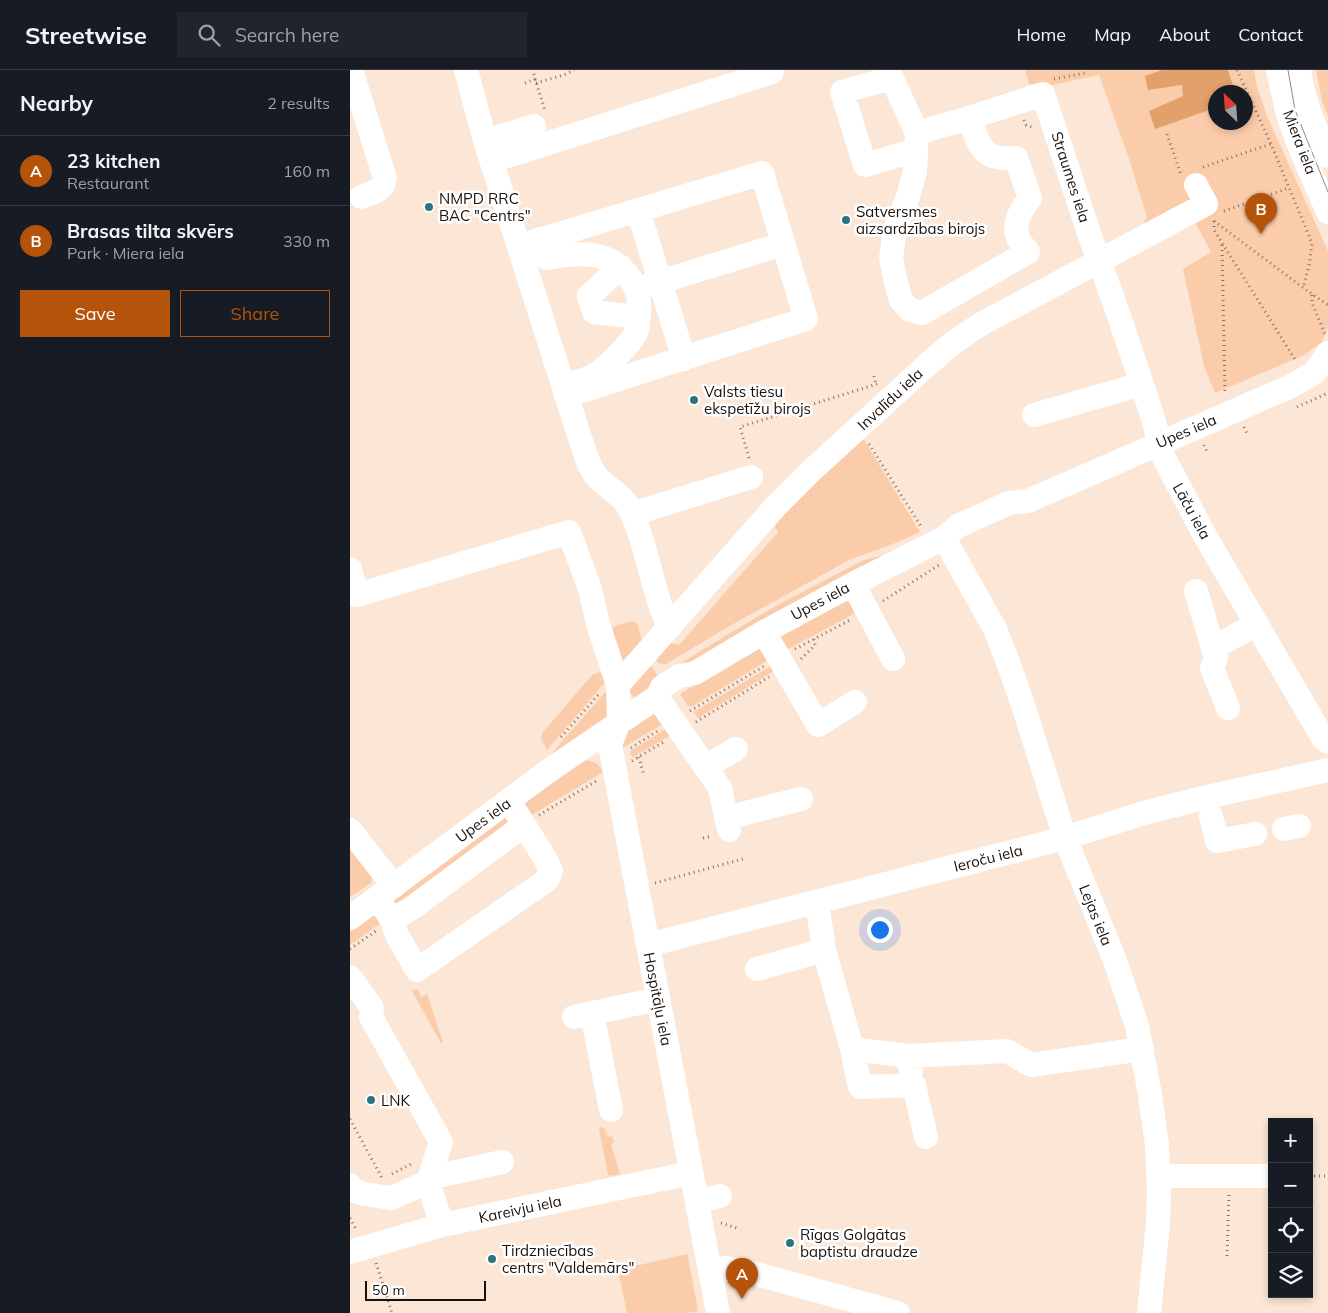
<!DOCTYPE html>
<meta charset="utf-8">
<style>
body{margin:0;font-family:Mulish,sans-serif;background:#20242c;color:#f1f3f6}
.controls{position:absolute;right:15px;bottom:15px;display:grid;overflow:hidden;border-radius:0px;box-shadow:0 2px 8px #0003}
.controls button{width:45px;height:45px;display:grid;place-items:center;padding:0;border:0;border-bottom:1px solid #363941;background:#171b24;color:#f1f3f6;font:25px sans-serif}
.compass{position:absolute;left:858px;top:15px;width:45px;height:45px;border-radius:50%;background:#171b24;box-shadow:0 2px 8px #0003;rotate:335deg}
.scale{position:absolute;left:15px;bottom:12px;width:121px;box-sizing:border-box;padding-left:5px;border:2px solid #19110c;border-top:0;font-size:14px;line-height:18px;white-space:nowrap;color:#19110c;-webkit-text-stroke:4px #fff;paint-order:stroke}
.you{position:absolute;left:529px;top:859px;width:18px;height:18px;margin:-12px;border:4px solid #fff;border-radius:50%;background:#1a73e8;box-shadow:0 0 0 8px #1a73e833}
.badge{display:grid;place-items:center;width:32px;height:32px;border-radius:50%;background:#b45309;color:#fff;font-size:16px;font-weight:700}
.pin{position:absolute;translate:-50% -41px;filter:drop-shadow(0 1px 2px #0008)}
.pin::after{content:'';position:absolute;top:26px;width:18px;height:15px;background:inherit;clip-path:polygon(0 0,100% 0,50% 100%)}
.list{margin:0;padding:0;list-style:none}
h2{display:flex;justify-content:space-between;align-items:center;height:65px;margin:0;padding:0 20px;font-size:21px}
h2 small{font-size:16px;font-weight:400;color:#9ea1a6}
.list li{display:grid;grid-template-columns:32px 1fr auto;gap:15px;align-items:center;box-sizing:border-box;height:70px;padding:0 20px;border-top:1px solid #363941}
.list b{display:block;font-size:19px;white-space:nowrap}
.list p{margin:0;font-size:16px;white-space:nowrap;color:#9ea1a6}
.list em{font-size:16px;font-style:normal;color:#9ea1a6}
.actions{display:flex;gap:10px;padding:15px 20px}
.actions a{flex:1;padding:11px 0;border:1px solid #b45309;border-radius:0px;text-align:center;font-size:18px;color:#b45309}
.actions .main{background:#b45309;color:#fff}
.icon{flex:none;width:28px;height:28px;fill:none;stroke:currentColor;stroke-width:2;stroke-linecap:round;stroke-linejoin:round}
.map{position:relative;flex:none;width:978px;height:1243px;overflow:hidden}
header{display:flex;align-items:center;gap:30px;box-sizing:border-box;height:70px;padding:0 25px;background:#171b24;border-bottom:1px solid #363941}
header strong{font-size:24px}
nav{display:flex;gap:28px;margin-inline-start:auto;font-size:18px}
.search{width:350px;height:45px;background:#20242c;display:flex;align-items:center;gap:12px;box-sizing:border-box;padding:0 18px;border-radius:0px;color:#9ea1a6;font-size:19px}
main{display:flex}
aside{flex:1;background:#171b24}
.map>svg:first-child{display:block}
.green{fill:#fbcca9;fill-rule:evenodd}
.forest{fill:#e2a06a}
.lines{fill:none;stroke-linecap:round;stroke-linejoin:round}
.path{stroke:#83746a;stroke-width:3;stroke-dasharray:1 4;stroke-linecap:butt}
.minor{stroke:#fff;stroke-width:24}
.tram{stroke:#96867a;stroke-width:1}
.poi-dot{fill:#2c747f;stroke:#fff;stroke-width:2}
.labels{text-anchor:middle;dominant-baseline:central;stroke-width:5;stroke-linejoin:round;paint-order:stroke}
.street-label{font-size:15px;fill:#19110c;stroke:#fff}
.poi-label{font-size:15px;fill:#19110c;stroke:#fff;text-anchor:start}
</style>
<header>
<strong>Streetwise</strong>
<div class="search"><svg class="icon" aria-label="search" viewBox="0 0 24 24"><circle cx="10" cy="10" r="6"/><path d="M15 15l6 6"/></svg>Search here</div>
<nav><a>Home</a><a>Map</a><a>About</a><a>Contact</a></nav>
</header>
<main>
<aside>
<h2>Nearby<small>2 results</small></h2>
<ul class="list">
<li><span class="badge">A</span><div><b>23 kitchen</b><p>Restaurant</p></div><em>160 m</em></li>
<li><span class="badge">B</span><div><b>Brasas tilta skvērs</b><p>Park · Miera iela</p></div><em>330 m</em></li>
</ul>
<div class="actions"><a class="main">Save</a><a>Share</a></div>
</aside>
<div class="map">
<svg width="978" height="1243" viewBox="0 0 978 1243">
<rect width="100%" height="100%" fill="#fce6d5"/>
<path class="green" d="M675,0H904L906,13L917,46L978,181V258L971,273L952,286L865,323L854,296L833,199L861,182L837,137L791,158L797,147L778,86L749,5L702,15L679,14ZM866,22H896V52H866Z
M966,0H978V46L972,31Z
M511,365L570,462L543,474L499,490L378,557L316,594L308,593L304,587L318,572L329,575L428,462L422,449Z
M534,485L318,608V601L380,563L431,533L514,490Z
M503,525L511,540L433,582L425,567Z
M282,551L287,553L292,571L270,596L259,558Z
M415,572L423,587L341,637L338,636L330,624Z
M299,593L312,612L287,627H284L279,622L280,614Z
M424,594L427,599L348,648L344,642Z
M249,602L253,604L256,611L197,680L191,668L193,662L242,605Z
M257,620L258,643L255,650L206,683H203L208,676Z
M305,640L316,652L269,680L273,662Z
M317,658L321,665L283,687L280,684L281,681Z
M233,690C243,691 248,692 253,702L180,746L175,738L174,733Z
M151,747L156,748L160,754L47,835L44,831L46,826Z
M0,779L22,807L21,813L0,827Z
M21,846H26L32,852L0,875V862Z
M67,919L72,927L77,924L93,972L91,973L62,921Z
M251,1057L255,1059L258,1067L262,1066L264,1072L261,1074L270,1104L260,1106L258,1105L249,1059Z
M337,1184L338,1186L348,1241L336,1243H277L268,1200Z"/>
<path class="forest" d="M812,0H878L885,22H866L865,38L805,59L799,41L833,26L832,15L798,20L795,6Z"/>
<g class="lines">
<path class="path" d="M887,0L921,74L962,173L959,196L953,218
M185,9L195,40
M704,9L735,3L734,0
M175,13L185,9L183,0
M186,13L214,5L224,0
M674,50L676,55L684,58
M817,64L831,105
M853,97L921,74
M874,141L939,118
M864,151V160L946,291
M864,151L959,222L978,235
M872,175L875,324
M962,225V233L975,264
M524,306L526,314
M947,337L978,323
M894,357L897,364
M519,374L572,458
M854,375L857,382
M399,388L390,357L527,314
M533,531L589,495
M445,579L502,549
M451,589L465,575L464,569
M340,641L414,596
M346,652L419,607
M211,667L248,625
M281,678L309,660
M289,687L294,706
M282,691L315,671
M189,745L248,710
M353,768L362,766
M305,813L393,789
M0,879L26,861
M0,1049L32,1108
M42,1104L63,1093
M959,1106H978
M0,1148L7,1161
M371,1153L387,1158
M877,1186L879,1124
M26,1193L42,1243"/>
<path class="minor" d="M1,0L35,108C33,121 22,123 11,127
M116,0L135,71L230,368C235,381 238,399 249,409C261,421 273,425 281,441C292,465 298,492 305,518C309,531 312,545 320,557
M538,0L567,63L565,101L558,127L545,159L541,188L546,213L551,230L560,240L572,243L678,182C675,178 670,173 668,168C662,153 671,140 680,128L666,88C631,91 630,76 619,48L567,63
M928,0L938,45L950,78L978,142
M949,0C953,30 965,58 978,86
M541,8L492,22L515,95L566,80
M619,48L693,24L740,166L762,226L792,314L805,355L809,373L813,386L854,464L973,668L978,672
M135,71L184,56
M142,91L422,2V0
M288,140L334,289
M190,169L196,188C215,185 239,181 257,189C283,201 293,226 288,253C288,256 287,261 285,264C278,277 254,300 241,307C237,309 231,310 226,312
M169,176L412,103L456,249L216,326
M271,197L239,226L244,242L289,247
M296,216L433,174
M684,345L792,314
M282,444L401,407
M594,468L645,559L658,592L674,638L715,768L764,888L787,956L799,1019L807,1075L809,1120L808,1153L799,1243
M0,499L7,525L219,462L240,519L248,554L268,615L269,652L260,675L368,1243
M503,514L543,589
M846,521L866,588L862,598L878,638
M414,562L468,655L505,632
M863,578L907,554
M268,615L425,437L461,401L577,295L604,272L631,254L856,134L846,115
M307,627L370,718L379,760
M355,697L386,679
M861,746L867,771L905,764
M376,748L451,729
M934,759L949,756
M0,760L44,816
M27,828L42,850L47,865L67,900L197,810L201,801L196,790L159,731
M467,832L474,880L502,979L510,1017L564,1015L576,1067
M0,848L197,702L307,627L312,617L329,606L345,603L414,562L503,514L594,468L608,456L659,433L678,431L939,317L952,310L965,302L978,283
M42,850L62,838L174,755
M298,875L715,768L797,742L857,727L978,700
M407,899L474,880
M0,907L22,938L21,947L91,1072L78,1112L92,1155
M242,943L261,1040
M224,947L308,929
M502,979L558,986L561,1001
M558,986L657,981L681,995L792,979
M808,1106H922
M79,1108L152,1092
M0,1115L2,1120L14,1124L41,1128L78,1112
M347,1132L370,1126
M0,1182L92,1155L341,1103
M360,1202L376,1198L399,1202L548,1243"/>
<path class="tram" d="M938,0L945,40L978,122"/>
</g>
<g class="poi-dot">
<circle cx="79" cy="137" r="5"/>
<circle cx="496" cy="150" r="5"/>
<circle cx="344" cy="330" r="5"/>
<circle cx="21" cy="1030" r="5"/>
<circle cx="440" cy="1173" r="5"/>
<circle cx="142" cy="1189" r="5"/>
</g>
<g class="labels">
<g class="street-label">
<text transform="translate(950 72) rotate(69)">Miera iela</text>
<text transform="translate(721 107) rotate(72)">Straumes iela</text>
<text transform="translate(540 329) rotate(-43)">Invalīdu iela</text>
<text transform="translate(836 361) rotate(-23)">Upes iela</text>
<text transform="translate(842 441) rotate(61)">Lāču iela</text>
<text transform="translate(470 531) rotate(-28)">Upes iela</text>
<text transform="translate(133 750) rotate(-36)">Upes iela</text>
<text transform="translate(638 788) rotate(-14)">Ieroču iela</text>
<text transform="translate(746 845) rotate(68)">Lejas iela</text>
<text transform="translate(308 929) rotate(79)">Hospitāļu iela</text>
<text transform="translate(170 1139) rotate(-12)">Kareivju iela</text>
</g>
<g class="poi-label">
<text x="89" y="128">NMPD RRC<tspan x="89" dy="17">BAC "Centrs"</tspan></text>
<text x="506" y="141">Satversmes<tspan x="506" dy="17">aizsardzības birojs</tspan></text>
<text x="354" y="321">Valsts tiesu<tspan x="354" dy="17">ekspetīžu birojs</tspan></text>
<text x="31" y="1030">LNK</text>
<text x="450" y="1164">Rīgas Golgātas<tspan x="450" dy="17">baptistu draudze</tspan></text>
<text x="152" y="1180">Tirdzniecības<tspan x="152" dy="17">centrs "Valdemārs"</tspan></text>
</g>
</g>
</svg>
<div class="controls">
<button>+</button>
<button>−</button>
<button><svg class="icon" aria-label="locate" viewBox="0 0 24 24"><circle cx="12" cy="12" r="6"/><path d="M12 2v4M12 18v4M2 12h4M18 12h4"/></svg></button>
<button><svg class="icon" aria-label="layers" viewBox="0 0 24 24"><path d="M12 4l9 5-9 5-9-5zM3 14l9 5 9-5"/></svg></button>
</div>
<svg class="compass" viewBox="-18 -18 36 36"><path d="M0-13l5 13h-10z" fill="#e53935"/><path d="M0 13l5-13h-10z" fill="#9ea1a6"/></svg>
<div class="scale">50 m</div>
<div class="you"></div>
<div class="pin badge" style="left:392px;top:1229px">A</div>
<div class="pin badge" style="left:911px;top:164px">B</div>
</div>
</main>
